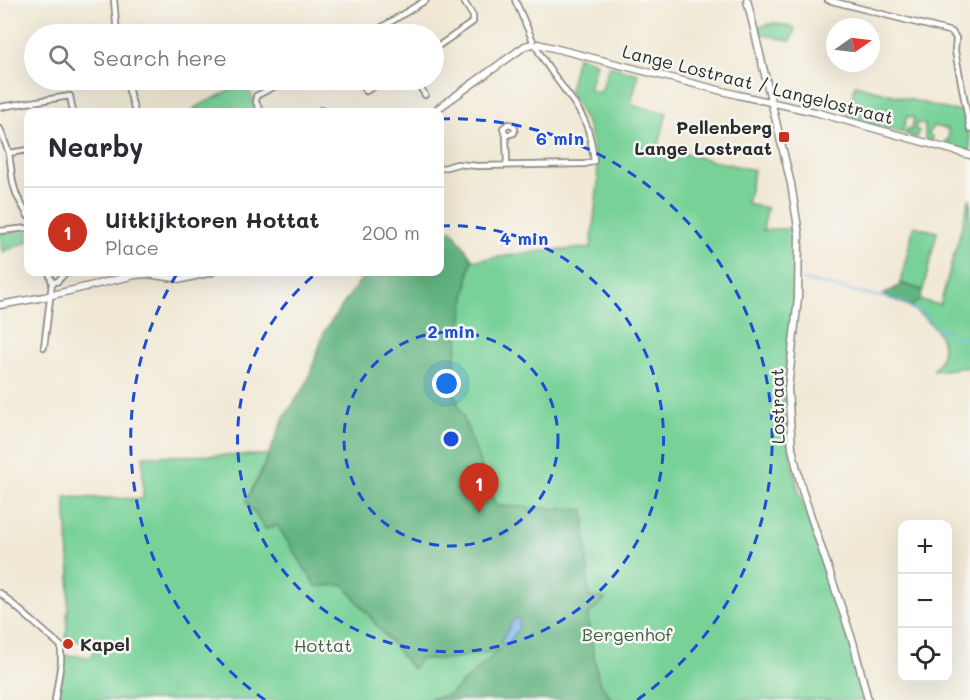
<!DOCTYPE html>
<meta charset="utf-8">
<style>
body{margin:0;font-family:Mali,sans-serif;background:#f7f7f7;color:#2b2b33}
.controls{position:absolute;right:18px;bottom:18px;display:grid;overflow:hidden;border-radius:12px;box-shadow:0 6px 24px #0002}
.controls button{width:54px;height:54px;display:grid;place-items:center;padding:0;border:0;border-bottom:2px solid #e1e1e2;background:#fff;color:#2b2b33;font:30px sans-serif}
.compass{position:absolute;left:826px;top:18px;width:54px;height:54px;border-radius:50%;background:#fff;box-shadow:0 6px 24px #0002;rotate:76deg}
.you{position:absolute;left:447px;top:384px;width:21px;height:21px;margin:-15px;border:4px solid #fff;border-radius:50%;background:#1a73e8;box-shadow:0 0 0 9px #1a73e833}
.badge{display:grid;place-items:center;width:39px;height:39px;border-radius:50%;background:#c8321e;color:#fff;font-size:20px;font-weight:700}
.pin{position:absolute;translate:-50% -50px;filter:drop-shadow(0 2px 3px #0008)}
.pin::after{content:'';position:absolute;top:32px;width:21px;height:18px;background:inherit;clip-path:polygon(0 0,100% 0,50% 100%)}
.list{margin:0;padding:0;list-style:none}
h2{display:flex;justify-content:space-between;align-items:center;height:78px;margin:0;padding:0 24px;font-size:26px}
h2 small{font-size:20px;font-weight:400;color:#7c7c81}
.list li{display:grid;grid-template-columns:39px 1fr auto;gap:18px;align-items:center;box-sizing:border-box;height:90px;padding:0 24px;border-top:2px solid #e1e1e2}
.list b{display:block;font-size:22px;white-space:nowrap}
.list p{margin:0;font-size:20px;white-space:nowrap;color:#7c7c81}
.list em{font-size:20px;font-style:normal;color:#7c7c81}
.icon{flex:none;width:33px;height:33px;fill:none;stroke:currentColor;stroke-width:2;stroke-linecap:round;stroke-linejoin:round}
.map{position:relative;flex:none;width:970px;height:700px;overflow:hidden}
.search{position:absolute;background:#fff;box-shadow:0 6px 24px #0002;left:24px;top:24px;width:420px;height:66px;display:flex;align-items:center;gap:15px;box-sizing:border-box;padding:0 21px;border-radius:33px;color:#7c7c81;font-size:22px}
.panel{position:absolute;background:#fff;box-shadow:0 6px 24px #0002;left:24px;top:108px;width:420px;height:168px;border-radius:12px}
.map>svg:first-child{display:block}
.green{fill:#78d298;stroke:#527e62;stroke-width:1.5}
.forest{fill:#62b480;stroke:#467056;stroke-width:1.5}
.water{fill:#7eb6ee;stroke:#54708c;stroke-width:1.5}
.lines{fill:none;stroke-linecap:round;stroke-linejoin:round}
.stream{stroke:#7eb6ee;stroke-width:1.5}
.street-casing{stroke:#8e8a80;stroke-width:8}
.secondary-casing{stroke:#8e8a80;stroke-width:9}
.street{stroke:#fff;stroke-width:4.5}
.secondary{stroke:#fff;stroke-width:6}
.ring{fill:none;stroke:#1d4ed8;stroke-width:3;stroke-dasharray:10 8}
.poi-dot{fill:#c8321e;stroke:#f6f6f2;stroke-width:2}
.labels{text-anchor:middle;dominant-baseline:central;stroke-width:5;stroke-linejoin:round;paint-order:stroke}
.street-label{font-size:18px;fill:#2b2b2b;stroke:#f6f6f2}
.poi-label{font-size:18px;font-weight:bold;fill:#2b2b2b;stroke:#f6f6f2;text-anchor:end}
.park-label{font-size:18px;fill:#425d4c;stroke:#f6f6f2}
.centre{fill:#1d4ed8;stroke:#f6f6f2;stroke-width:3}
.ring-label{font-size:18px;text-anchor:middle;font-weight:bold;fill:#1d4ed8;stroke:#f6f6f2;stroke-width:5;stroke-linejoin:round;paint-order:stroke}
</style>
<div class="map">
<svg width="970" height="700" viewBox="0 0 970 700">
<rect width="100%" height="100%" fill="#f6f6f2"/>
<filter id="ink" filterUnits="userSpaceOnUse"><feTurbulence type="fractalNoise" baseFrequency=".0167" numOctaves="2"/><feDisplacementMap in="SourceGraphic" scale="12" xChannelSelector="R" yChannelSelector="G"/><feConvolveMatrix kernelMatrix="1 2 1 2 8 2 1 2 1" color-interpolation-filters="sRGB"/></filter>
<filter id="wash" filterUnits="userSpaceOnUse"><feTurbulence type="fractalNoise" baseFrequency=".008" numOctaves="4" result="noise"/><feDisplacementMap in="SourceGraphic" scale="24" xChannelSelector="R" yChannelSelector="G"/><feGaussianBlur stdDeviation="1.35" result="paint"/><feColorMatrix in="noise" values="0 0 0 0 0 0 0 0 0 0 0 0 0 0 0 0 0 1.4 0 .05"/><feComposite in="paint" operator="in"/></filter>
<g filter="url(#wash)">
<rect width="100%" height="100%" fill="#f1e9d5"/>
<path class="green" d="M774,23L795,28L791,41L761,34L758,27Z
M577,56L596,62L589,90L601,92L609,66L638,74L631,105L667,113L658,148L754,170L747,204L767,208L763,230L795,228L796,277L785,379L787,436L798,489L853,654L865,700H613L599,682L589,631L588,615L604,600L589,597L584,510L495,506L451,384L471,261L544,251L591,248L598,181L597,167L588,126L569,91Z
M245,83L260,112H196L194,108Z
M855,85L950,110L964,111L970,140V151L945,145L946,140H949L948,129L933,126L929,134L933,137L932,142L925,140V125L917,123L915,129L919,131L917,138L905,134L907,129L911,130L914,118L907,116L902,133L883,128L888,111L881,110L878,119L881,120L880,127L870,125L872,113L866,112L865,116L869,117L868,124L859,121L861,103L853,102L851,114L856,116L855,120L847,117Z
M970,198V367L933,371C957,342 933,324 910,307L920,300L940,305Z
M914,226L937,232L923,290L900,283Z
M28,231V242L2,252L0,234Z
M269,455L246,501L265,529L277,524L316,586L344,585L412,669L420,659H449L500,650L449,695L431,698L432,700H57L64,655L92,657L95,645L66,637L70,573L65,497L143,499V456Z"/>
<path class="forest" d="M440,230H452L473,260L471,261L451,384L496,506L584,510L589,597L605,599L588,615L589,631L599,682L613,700H432L431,698L449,695L499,650L449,659H420L413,669L344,585L316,586L277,525L266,529L246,501L260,476L284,417L306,385L325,330L366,272H440Z
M900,283L923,290L920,300L910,307L883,295L899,286Z"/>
<path class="water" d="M514,619H519V628L508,644H502L501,641Z"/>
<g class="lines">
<path class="stream" d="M803,280L899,301L924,315L938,331L947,330L951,335L970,339"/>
</g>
</g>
<g filter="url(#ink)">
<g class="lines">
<defs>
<path id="street" d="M114,0L117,34
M515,0L533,41
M828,0L952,32L956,38L955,51L970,129
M371,34L426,0
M434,49L473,22V16L463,0
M126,80L135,112
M359,80L366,91L385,80
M416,80L425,95
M0,107L70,96L73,112
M261,112L256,102V96L287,80
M316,112L321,110L325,112
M0,129L9,153L13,183L17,196L28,216
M506,135L514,133L515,129L513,125L508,124L503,128L506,135L507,165
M9,153L28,150
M440,169L457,164L478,166L585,164L594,161C592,146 590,130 582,116C569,92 548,72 536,46
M0,231L28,228
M52,283L58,281L66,272
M44,347L52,283L49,272
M0,593L61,646V662L55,700"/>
<path id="secondary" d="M747,0L791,184L799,234L798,298L788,389L792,448L802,490L853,642L868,700
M538,44L738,95L815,112L970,155
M433,112L525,46L532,44
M0,305L44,297L135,275L147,274L182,279L212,272"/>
</defs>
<use href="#street" class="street-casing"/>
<use href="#secondary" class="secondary-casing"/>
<use href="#street" class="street"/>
<use href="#secondary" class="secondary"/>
</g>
</g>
<g class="ring">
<circle cx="451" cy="439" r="107"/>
<path d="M440 226A213 213 0 1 1 318 272"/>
<path d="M265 700A320 320 0 0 1 178 272M440 119A320 320 0 0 1 637 700"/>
</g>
<g class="poi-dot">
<rect x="778" y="131" width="12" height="12" rx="3"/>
<circle cx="68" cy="644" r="6"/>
</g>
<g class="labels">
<g class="street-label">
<text transform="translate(758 84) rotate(14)">Lange Lostraat / Langelostraat</text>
<text transform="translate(777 406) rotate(-91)">Lostraat</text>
</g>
<g class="poi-label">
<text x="772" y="127">Pellenberg<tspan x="772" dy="21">Lange Lostraat</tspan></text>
<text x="80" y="644" text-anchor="start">Kapel</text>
</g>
<g class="park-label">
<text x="627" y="634">Bergenhof</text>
<text x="323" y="645">Hottat</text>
</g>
</g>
<circle cx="451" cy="439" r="9" class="centre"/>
<g class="ring-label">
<text x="560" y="145">6 min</text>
<text x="524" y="245">4 min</text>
<text x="451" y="338">2 min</text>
</g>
</svg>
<div class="controls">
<button>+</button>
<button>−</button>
<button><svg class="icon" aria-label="locate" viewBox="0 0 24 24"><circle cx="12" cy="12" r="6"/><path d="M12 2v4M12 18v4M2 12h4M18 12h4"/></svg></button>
</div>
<svg class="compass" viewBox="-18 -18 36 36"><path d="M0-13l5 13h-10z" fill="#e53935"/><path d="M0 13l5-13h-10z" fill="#7c7c81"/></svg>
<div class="you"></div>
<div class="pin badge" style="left:479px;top:513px">1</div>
<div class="search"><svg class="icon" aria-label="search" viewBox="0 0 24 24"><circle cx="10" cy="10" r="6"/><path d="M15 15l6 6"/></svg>Search here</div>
<section class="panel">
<h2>Nearby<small></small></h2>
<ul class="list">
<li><span class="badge">1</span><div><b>Uitkijktoren Hottat</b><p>Place</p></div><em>200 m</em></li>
</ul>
</section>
</div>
